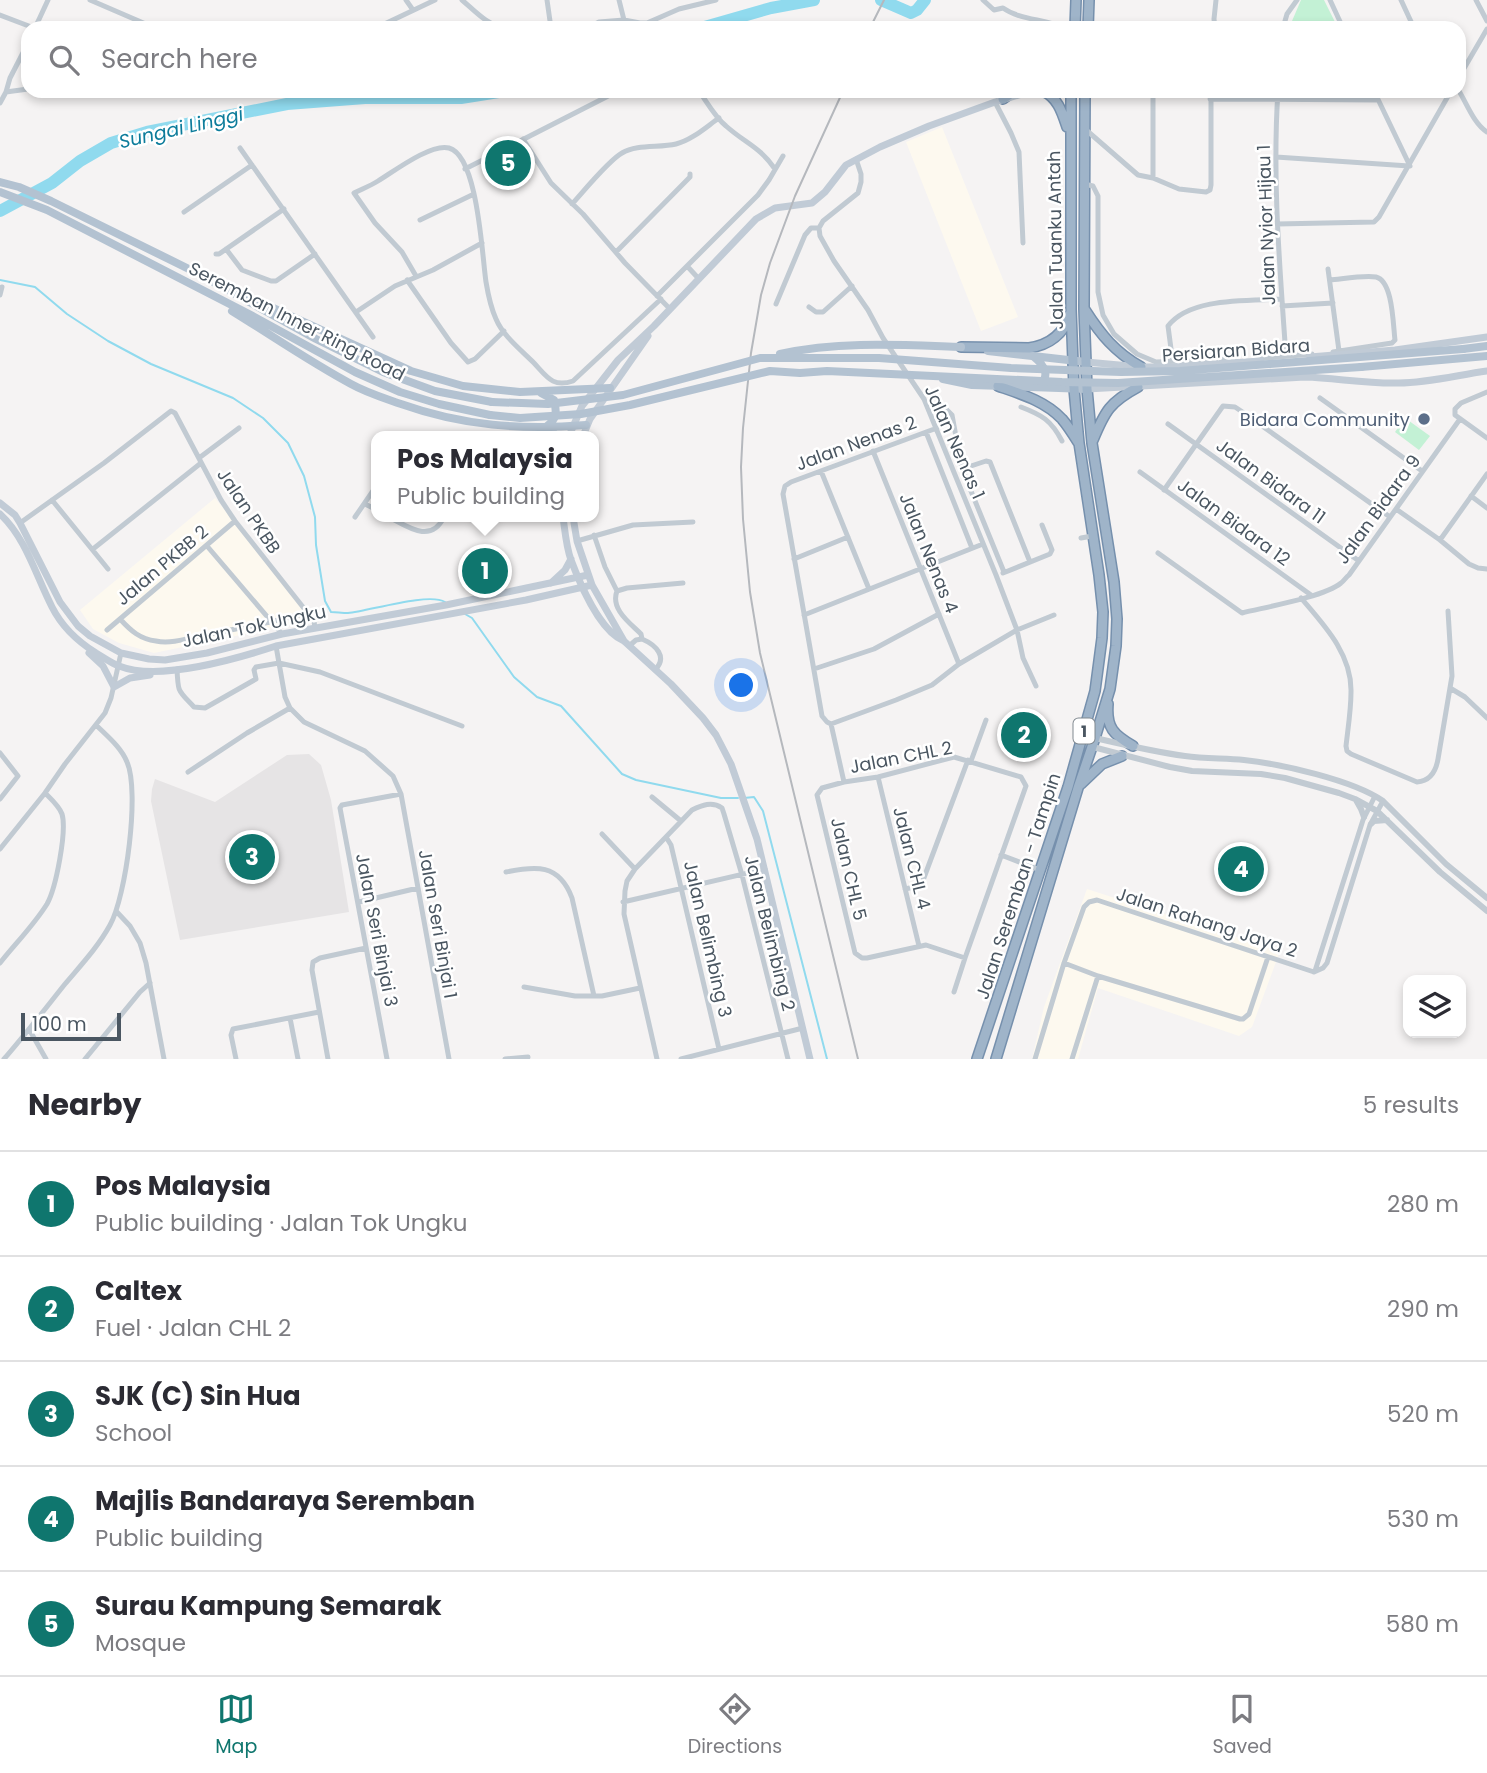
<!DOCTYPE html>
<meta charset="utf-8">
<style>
body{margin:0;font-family:Poppins,sans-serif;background:#f2f2f3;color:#2b2b33}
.controls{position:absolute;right:21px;bottom:21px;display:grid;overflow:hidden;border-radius:14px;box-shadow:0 4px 10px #0003}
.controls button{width:63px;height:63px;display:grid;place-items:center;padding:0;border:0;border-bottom:2px solid #e1e1e2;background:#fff;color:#2b2b33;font:35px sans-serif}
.scale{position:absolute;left:21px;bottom:18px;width:100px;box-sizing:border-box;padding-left:7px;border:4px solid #4a5661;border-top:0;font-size:19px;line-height:24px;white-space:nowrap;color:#4a5661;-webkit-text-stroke:5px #fff;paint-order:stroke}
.you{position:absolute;left:742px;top:686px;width:24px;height:24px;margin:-18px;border:5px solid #fff;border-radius:50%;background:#1a73e8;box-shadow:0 0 0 10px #1a73e833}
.badge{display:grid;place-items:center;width:46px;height:46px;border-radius:50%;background:#0f766e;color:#fff;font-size:23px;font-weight:700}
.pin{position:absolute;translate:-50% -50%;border:4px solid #fff;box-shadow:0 2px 7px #0006}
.popup{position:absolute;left:371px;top:431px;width:228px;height:91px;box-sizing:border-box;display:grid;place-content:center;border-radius:14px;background:#fff;filter:drop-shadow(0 2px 5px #0005);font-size:23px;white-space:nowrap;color:#7c7c81}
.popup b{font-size:26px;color:#2b2b33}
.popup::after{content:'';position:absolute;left:50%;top:100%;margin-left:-14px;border:14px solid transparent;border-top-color:#fff}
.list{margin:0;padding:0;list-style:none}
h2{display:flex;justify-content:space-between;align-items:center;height:91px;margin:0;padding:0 28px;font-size:30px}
h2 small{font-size:23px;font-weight:400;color:#7c7c81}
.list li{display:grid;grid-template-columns:46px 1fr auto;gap:21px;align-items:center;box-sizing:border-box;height:105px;padding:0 28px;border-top:2px solid #e1e1e2}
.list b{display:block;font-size:26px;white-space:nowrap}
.list p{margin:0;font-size:23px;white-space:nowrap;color:#7c7c81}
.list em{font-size:23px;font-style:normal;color:#7c7c81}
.icon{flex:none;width:38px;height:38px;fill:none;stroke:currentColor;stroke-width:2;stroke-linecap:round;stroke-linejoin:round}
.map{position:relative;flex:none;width:1487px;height:1059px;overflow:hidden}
.search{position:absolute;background:#fff;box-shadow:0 4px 10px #0003;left:21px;right:21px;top:21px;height:77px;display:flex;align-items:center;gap:18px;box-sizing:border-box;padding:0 24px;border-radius:21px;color:#7c7c81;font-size:26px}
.sheet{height:616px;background:#fff}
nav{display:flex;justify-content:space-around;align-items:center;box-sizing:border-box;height:98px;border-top:2px solid #e1e1e2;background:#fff;font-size:19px;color:#7c7c81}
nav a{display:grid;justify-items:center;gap:4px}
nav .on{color:#0f766e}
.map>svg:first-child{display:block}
.commercial{fill:#fdf9ef}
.education{fill:#e6e4e5}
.green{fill:#c3f1d5}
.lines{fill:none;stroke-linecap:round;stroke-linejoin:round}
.stream{stroke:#90daee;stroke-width:2}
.river{stroke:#90daee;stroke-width:12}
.trunk-casing{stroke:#7690ad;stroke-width:12}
.minor{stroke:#c1cad2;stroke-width:5}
.tertiary{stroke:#c1cad2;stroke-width:6}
.secondary{stroke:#c1cbd6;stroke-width:7}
.primary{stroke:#b3c2d1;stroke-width:8}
.trunk{stroke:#9fb4c9;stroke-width:9}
.rail{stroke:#b5b8bd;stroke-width:2}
.primary-bridge{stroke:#b3c2d1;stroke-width:8}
.service-dot{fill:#5c6f8a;stroke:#fff;stroke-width:2.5}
.labels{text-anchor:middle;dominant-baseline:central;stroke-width:5;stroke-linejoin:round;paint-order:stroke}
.shield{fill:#fff;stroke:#808990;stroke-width:2}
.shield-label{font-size:16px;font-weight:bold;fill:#4a5661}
.street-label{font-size:18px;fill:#4a5661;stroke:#fff}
.service-label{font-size:18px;fill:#4e5e75;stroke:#fff;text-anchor:end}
.water-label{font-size:19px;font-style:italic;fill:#0c7c9b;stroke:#fff}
</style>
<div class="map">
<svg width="1487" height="1059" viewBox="0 0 1487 1059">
<rect width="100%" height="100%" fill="#f5f3f3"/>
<path class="commercial" d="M942,127L1018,317L981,331L906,142Z
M215,498L312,620L154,653L119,643L93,629L80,610Z
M1087,889L1280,951L1252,1027L1239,1036L1098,988L1078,1059H1032L1044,1007Z"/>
<path class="education" d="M309,754L321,765L331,800L349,912L180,940L151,801L152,789L155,779L215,802L287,755Z"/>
<path class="green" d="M1301,0H1324L1338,28H1289Z
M1405,418L1430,436L1419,450L1395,432Z"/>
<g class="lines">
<path class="stream" d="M0,280L35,287L67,314L108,341L151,364L233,398L263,418L288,443L304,476L315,517L316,545L325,601L331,612C336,612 342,613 348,613C369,611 429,592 445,602
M465,614L472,618L514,677L537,697L561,706L622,774L636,780L721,798H738
M744,798L754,797L763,811L827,1059"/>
<path class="river" d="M881,0L911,13L917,10L925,0
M701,28L771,8L814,0
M0,211L52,183L80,161L111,143L147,132L287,104L365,98H461L505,91"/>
<defs>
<path id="trunk" d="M1075,28L1076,0
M1088,28L1089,0
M1043,91C1058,98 1062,112 1067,127
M1003,99L1014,91
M1085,310C1101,335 1115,352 1141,367
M961,347L1029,348C1049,345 1064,334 1070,314
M998,386C1021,394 1045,401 1062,419C1068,426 1073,434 1078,442
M1093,440C1105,411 1110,402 1138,387
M1108,704C1106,728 1114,735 1133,746
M1081,784L1102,764L1122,756
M977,1059L1068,787L1095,691L1102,638L1103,612L1099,575L1079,443L1074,389L1071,309V91
M996,1059L1078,788L1095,738L1110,689L1116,646L1117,619L1114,582L1092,443L1087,389L1084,309L1085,91"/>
</defs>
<use href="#trunk" class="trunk-casing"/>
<path class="minor" d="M90,0L155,28
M406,0L413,10
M462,0C476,12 487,25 505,28
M547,0L551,28
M619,0L624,20
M983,0L994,10L1003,8C1020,20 1045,19 1064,28
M1330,0L1343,28
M1401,0L1414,28
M1476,0L1487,21
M0,15L34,28
M35,28L48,0
M376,28L435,0
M508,28H530
M587,28L599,22L624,20L640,23H647L679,9L716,0
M1215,28L1214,19L1216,0
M1283,28L1287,14L1297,0
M1459,77L1487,29
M69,91L156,95L177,91
M699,91C707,102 715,117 726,126C745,143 760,147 775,169
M1278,91C1272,180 1280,269 1286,357
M1374,91L1410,166
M1459,91C1467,104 1474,124 1487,132
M6,92L10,78L28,43
M1210,99L1378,100
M995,102L1011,133L1019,152L1023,243
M0,103L6,92L28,89
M1085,129L1138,175L1153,178L1179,189L1206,192L1210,190L1211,185V91
M523,139L551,183L583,214L625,263L670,309
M240,148L373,337
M1276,157L1409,166
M856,159L861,174V182L858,193L823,221L819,228L820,236L834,261L868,310L883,338L924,399L996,575L1017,630L1023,658L1036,686
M465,169L618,91
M1153,178V91
M1084,184L1093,186L1098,196V292L1103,315L1114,334L1137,354L1156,362L1236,359
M572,204C583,192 609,160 622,153C637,144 659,148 676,144C692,140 706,127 719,118
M184,212L252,165
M420,220L474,194
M1277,224L1374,222L1379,217L1451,91
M226,249L242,270L271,281H276L315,254
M616,252L690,177V174
M216,254H219L284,209
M687,266L699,279
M1328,269L1339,351
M416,276L402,252L375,223L354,193C362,189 370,186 378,181C393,172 431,143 449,148C478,156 482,256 486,282C488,294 491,308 496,319C503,336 521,350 534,363C547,377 553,388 573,381L661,299
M407,280L451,343L468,362L475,359L504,331
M1330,280C1342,279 1364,275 1376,277C1393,281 1393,325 1395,340L1392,343L1333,352
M0,295L2,287
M657,296L758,195L769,180L783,156
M776,304L805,235L811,228H819
M1282,306L1333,303
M809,307L816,312H823L852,286
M356,312L395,286L433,270L482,243
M1256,359L1312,354
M1173,364L1168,326C1190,297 1248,301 1282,299
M1487,392L1461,403L1455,409V415L1487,438
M1320,398L1422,471
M928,407L935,405H942L952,415L962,469L1004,572
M1021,407C1042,415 1051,420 1062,441
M1168,424L1359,561
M937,428L791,482L785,486L783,494L822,716L827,722L831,724L896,700L932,685L959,664L1017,630L1054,615
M926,432L972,548
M873,451L959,664
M199,458L239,428
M962,469L986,461L990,462L1030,562
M821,471L869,589
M1140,472L1311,595
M1164,490L1223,406L1235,407L1241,411L1390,517
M1471,496L1487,508
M52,500L108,569
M365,504L377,510
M1396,509L1440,540L1469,564L1478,568L1487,569
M355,517L377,485
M389,517C408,527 431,544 444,517
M20,523L104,463L171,411L175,413L221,500L235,521L314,621L315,628
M594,535L605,567L617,591
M1081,538L1092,536
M1440,540L1487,474
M577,541L633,525L693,522
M207,546L282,634
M93,549L201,463
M1158,553L1242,613C1266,607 1324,597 1341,583C1344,581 1346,577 1349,575L1460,419
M794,559L848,537
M1003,573L1050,554L1052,550L1042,525
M1301,598C1324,625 1352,654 1351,692C1351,710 1348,728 1346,746L1347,751L1351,754L1417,782C1430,781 1436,771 1438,759L1452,676L1448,611
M804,615L983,544
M120,619C131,631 140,639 156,641C170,644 186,639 199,636C236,629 271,623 306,613
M107,630L235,521
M642,639L641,634C630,623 610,609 617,591L627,588L683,583
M276,646L285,697L290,708L304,722L365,751L393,776L401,794L449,1059
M629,646L636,640L642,639C656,645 668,657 655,670
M177,669C178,693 178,690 194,707L205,708L256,679L254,670L256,667L279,663L320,672L462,726
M814,669L874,649L939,614
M1450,688L1465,697L1487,718
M831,724L844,782
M0,753L18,776L0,799
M971,761L986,720
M188,772L247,733L290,708
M878,777L919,946
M652,797L681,821
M602,834L635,869
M666,837L671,845L719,1049
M0,849L45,793L65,764L105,713L111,698L121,653
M1001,855L1040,870
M506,872C535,866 559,863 572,898L594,996
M905,889L919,886L922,883L968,760
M359,902L418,888
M623,902L765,869
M116,911L130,926L140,943L146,963L164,1059
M0,963C15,944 34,925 47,904C56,888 67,831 62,814C59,806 51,799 45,793
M1064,963L1098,976L1240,1019H1243L1249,1014L1268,957
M1315,971L1363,820L1375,796
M1314,972L1323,968L1327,963L1370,825L1383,801
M524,987L575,996H602L640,988
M954,992L965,958L1026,786L1021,777L954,757L878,777L844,782L822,788L817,795L855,953L862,958H867L926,945L965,958
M290,1018L298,1059
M29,1029L46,1059
M4,1059C25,1035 45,1009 65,984C81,965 98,947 110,925C126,897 140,791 127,762C121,747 107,736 96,725
M85,1059L140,992L150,983
M236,1059L231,1035L233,1029L319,1012
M328,1059L312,970L313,962L320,958L366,948
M387,1059L340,808L342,805L401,794
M505,1059L528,1057
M657,1059L624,914L625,891L627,881L635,869L692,810C702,805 712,801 722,808L724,814L742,875L788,1059
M681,1059L803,1028
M1035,1059L1064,963L1084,907L1089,902L1097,900L1314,972
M1072,1059L1098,976"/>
<path class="tertiary" d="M1095,738C1125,745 1155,752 1185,756C1205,759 1225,758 1244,760C1281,764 1353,780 1383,801L1446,864L1487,898
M1093,747L1170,767L1192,771L1261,774L1285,778L1339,793L1355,799L1377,811L1440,872L1487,911
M1356,800L1361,809L1364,817
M1371,824L1374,821L1387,820"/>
<path class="secondary" d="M1310,357L1395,350L1487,337
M1086,362L1141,367H1174L1260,361
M1087,389L1305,377C1336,378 1367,384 1399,383C1428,383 1458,375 1487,371
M569,436L582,406L618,360L654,326L756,219L775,208L812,203L825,192L846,165L880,147L929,126L995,102L1032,91
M583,436L590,419L648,336
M0,503L15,515L20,523L60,602L78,626L90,636L121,653L149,659L165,660L207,653L282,634L446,605L588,575
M0,514C26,538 36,576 52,607C62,627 77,641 96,653C103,657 111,663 119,666C159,682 236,659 276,646L526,600L592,585
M563,517C565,531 566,546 571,560C580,584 600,631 624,641L671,684L703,718L716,735L731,764L757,839L810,1059
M573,517L577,541L592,585L624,641
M551,583L565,570L571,559
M89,653L103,666L114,687L130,678L150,675"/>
<path class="primary" d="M0,182L19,187L51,201L199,274L316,339L383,372L435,391L492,402
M0,192L47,210L249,314L355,372L400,392L439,404L490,415
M262,303L411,371L463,386L520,392L610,388
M232,311C271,335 310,362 351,384C367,393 384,398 401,404C463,426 521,430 586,425
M1463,349L1487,346
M988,351L1086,362
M1034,357C1045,366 1050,375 1040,386
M1361,367L1487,356
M943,379L972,385L1087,389
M541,393L554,400C557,412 557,419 546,427L557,436"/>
<use href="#trunk" class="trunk"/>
<path class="rail" d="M870,28L884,0
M843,91L795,196L770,263L761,295L751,353L743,428L741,467L743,519L750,592L760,653L858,1059"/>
<path class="primary-bridge" d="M780,354C840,341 900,345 961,347
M492,402L548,404L623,395L760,358H879L1011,368L1121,372L1180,371L1463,349
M490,415L520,418L581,414L630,405L770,371L800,373L827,371L1062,382L1118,383L1361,367"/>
</g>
<circle class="service-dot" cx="1424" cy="419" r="7"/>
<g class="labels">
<rect class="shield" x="1073.5" y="718.5" width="21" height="25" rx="5"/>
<g class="shield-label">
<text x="1084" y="731">1</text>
</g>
<g class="street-label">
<text transform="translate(1266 225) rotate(-92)">Jalan Nyior Hijau 1</text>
<text transform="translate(1055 240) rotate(-91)">Jalan Tuanku Antah</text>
<text transform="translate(297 321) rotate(27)">Seremban Inner Ring Road</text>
<text transform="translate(1236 350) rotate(-4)">Persiaran Bidara</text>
<text transform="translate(955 442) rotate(66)">Jalan Nenas 1</text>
<text transform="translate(856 443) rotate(-20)">Jalan Nenas 2</text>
<text transform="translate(1271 481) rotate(36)">Jalan Bidara 11</text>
<text transform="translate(1378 509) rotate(-54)">Jalan Bidara 9</text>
<text transform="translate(249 511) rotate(56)">Jalan PKBB</text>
<text transform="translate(1234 522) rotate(36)">Jalan Bidara 12</text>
<text transform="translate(929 553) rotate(68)">Jalan Nenas 4</text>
<text transform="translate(162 565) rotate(-40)">Jalan PKBB 2</text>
<text transform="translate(254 626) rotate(-12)">Jalan Tok Ungku</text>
<text transform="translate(901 757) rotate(-11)">Jalan CHL 2</text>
<text transform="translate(912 858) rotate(76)">Jalan CHL 4</text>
<text transform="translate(849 869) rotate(77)">Jalan CHL 5</text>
<text transform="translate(1018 886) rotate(-72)">Jalan Seremban - Tampin</text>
<text transform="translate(1207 922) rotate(18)">Jalan Rahang Jaya 2</text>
<text transform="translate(438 924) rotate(80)">Jalan Seri Binjai 1</text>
<text transform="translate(377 930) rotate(79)">Jalan Seri Binjai 3</text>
<text transform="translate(770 933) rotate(76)">Jalan Belimbing 2</text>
<text transform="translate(708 939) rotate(77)">Jalan Belimbing 3</text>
</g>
<g class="service-label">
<text x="1410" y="419">Bidara Community</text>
</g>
<g class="water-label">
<text transform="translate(181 128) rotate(-13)">Sungai Linggi</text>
</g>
</g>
</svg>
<div class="controls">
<button><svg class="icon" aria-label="layers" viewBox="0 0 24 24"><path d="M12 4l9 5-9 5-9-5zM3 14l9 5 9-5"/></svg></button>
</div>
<div class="scale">100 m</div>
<div class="you"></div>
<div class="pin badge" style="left:485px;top:571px">1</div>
<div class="popup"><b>Pos Malaysia</b>Public building</div>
<div class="pin badge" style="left:1024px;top:735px">2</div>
<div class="pin badge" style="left:252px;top:857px">3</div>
<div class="pin badge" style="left:1241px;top:869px">4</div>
<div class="pin badge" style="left:508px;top:163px">5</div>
<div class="search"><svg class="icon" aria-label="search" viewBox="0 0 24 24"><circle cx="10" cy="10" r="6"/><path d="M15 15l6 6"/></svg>Search here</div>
</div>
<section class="sheet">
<h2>Nearby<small>5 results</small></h2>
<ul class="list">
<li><span class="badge">1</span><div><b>Pos Malaysia</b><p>Public building · Jalan Tok Ungku</p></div><em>280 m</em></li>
<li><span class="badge">2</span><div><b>Caltex</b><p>Fuel · Jalan CHL 2</p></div><em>290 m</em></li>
<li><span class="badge">3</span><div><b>SJK (C) Sin Hua</b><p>School</p></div><em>520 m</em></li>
<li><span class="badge">4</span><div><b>Majlis Bandaraya Seremban</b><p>Public building</p></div><em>530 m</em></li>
<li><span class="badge">5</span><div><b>Surau Kampung Semarak</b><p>Mosque</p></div><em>580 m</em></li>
</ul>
</section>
<nav>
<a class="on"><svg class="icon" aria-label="map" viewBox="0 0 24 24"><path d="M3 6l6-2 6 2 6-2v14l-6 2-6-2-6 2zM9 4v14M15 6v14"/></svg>Map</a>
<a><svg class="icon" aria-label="directions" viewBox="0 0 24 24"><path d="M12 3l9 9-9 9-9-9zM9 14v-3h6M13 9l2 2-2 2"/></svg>Directions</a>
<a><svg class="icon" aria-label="saved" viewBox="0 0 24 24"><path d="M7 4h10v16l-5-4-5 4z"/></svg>Saved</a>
</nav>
